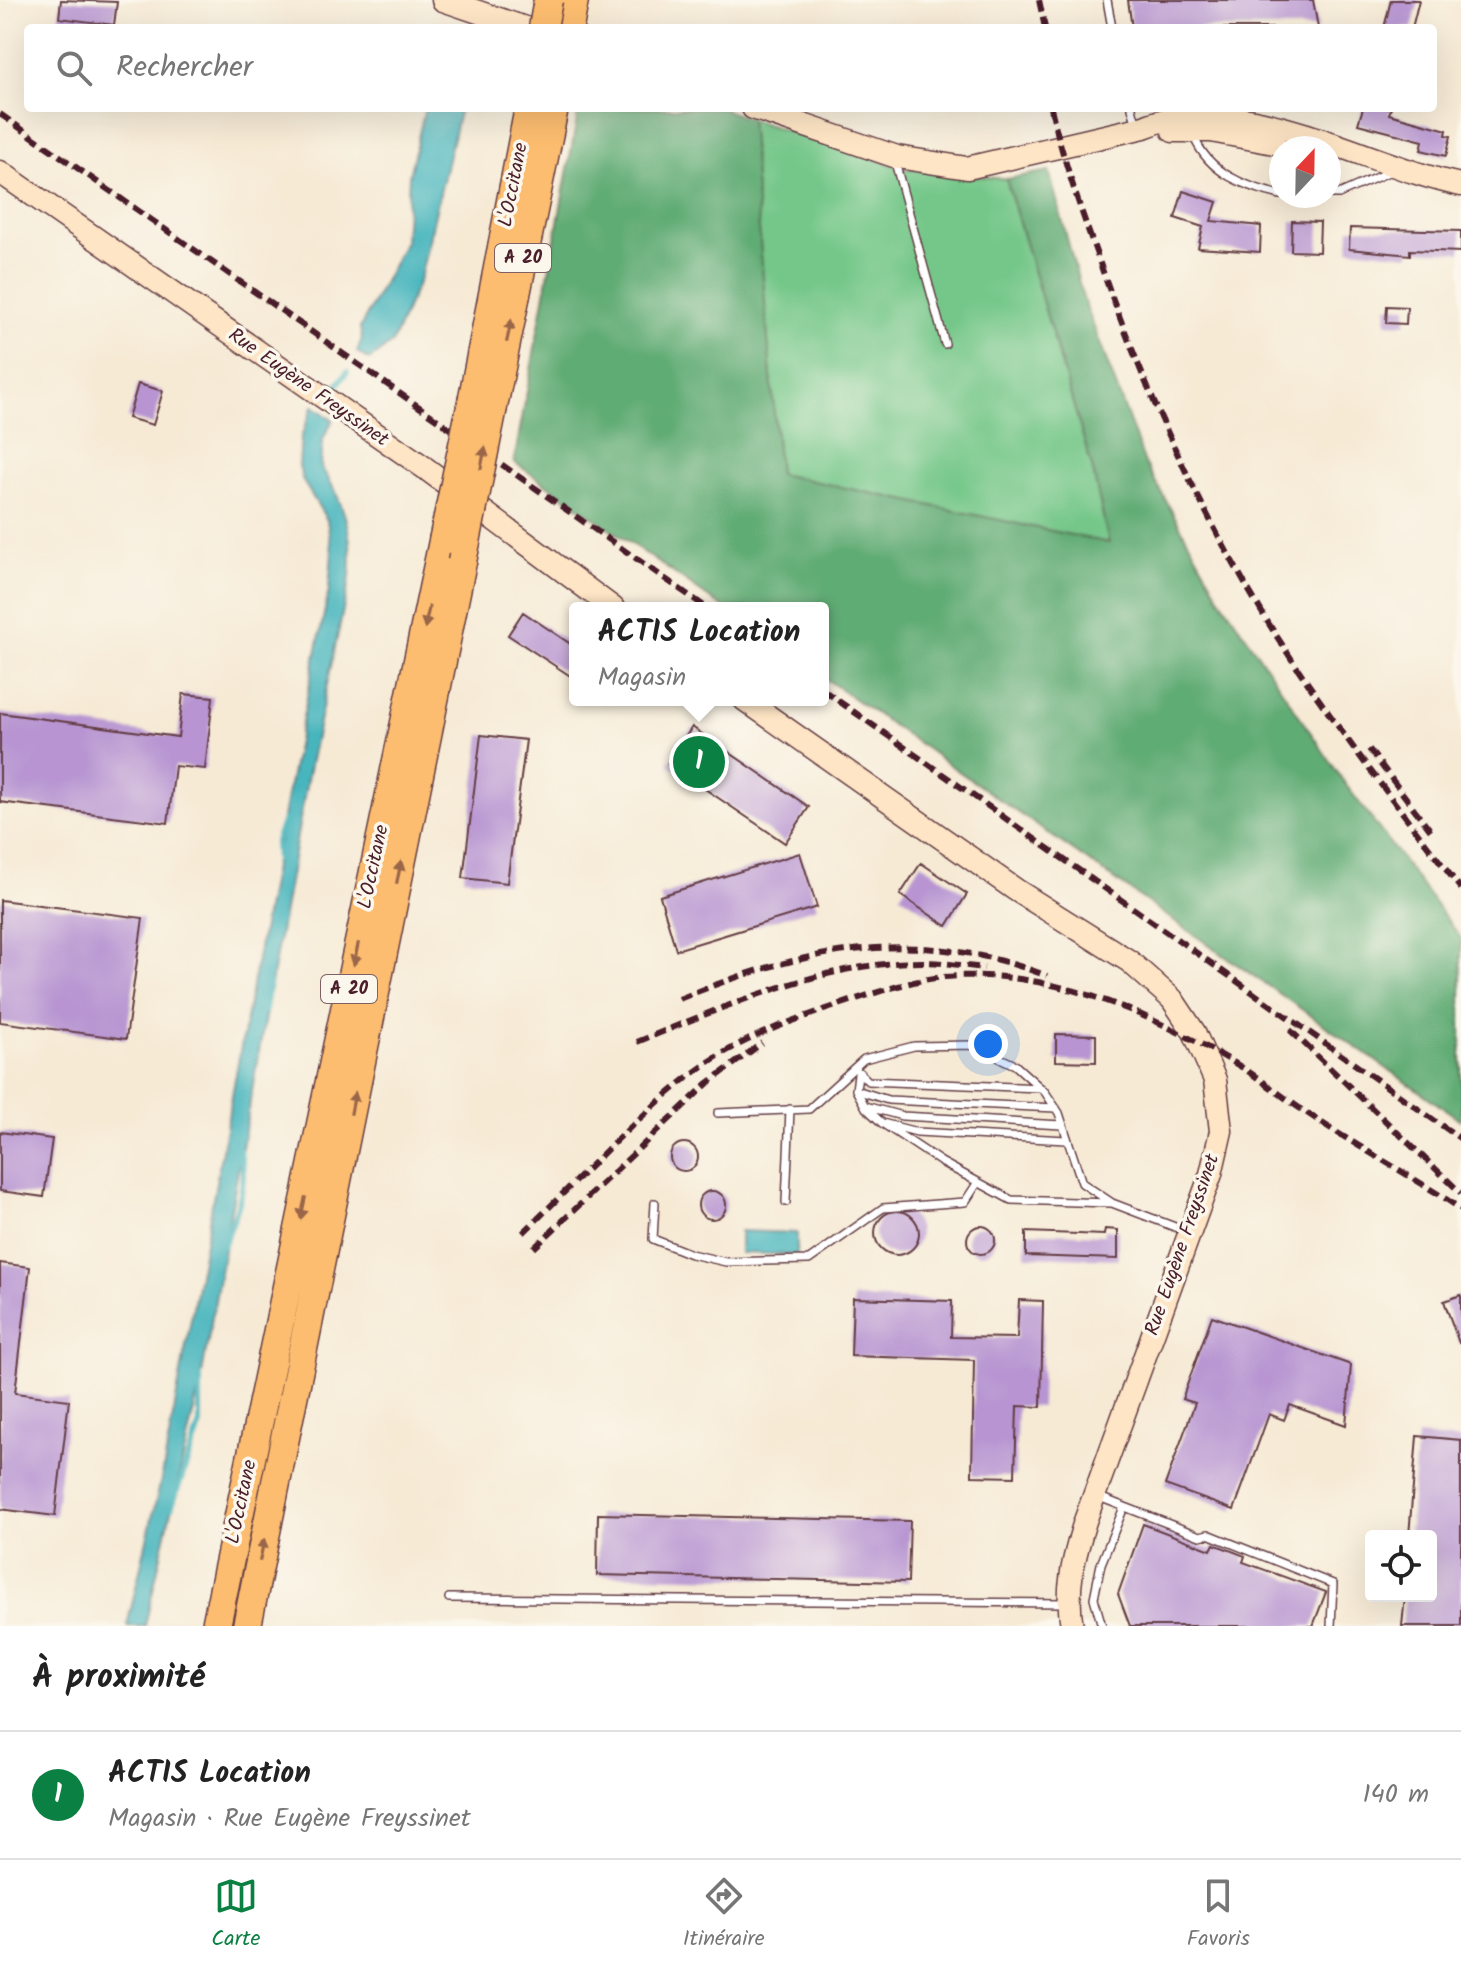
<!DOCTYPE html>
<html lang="fr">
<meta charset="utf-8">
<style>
body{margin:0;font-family:Kalam,sans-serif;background:#f6f6f6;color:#222}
.controls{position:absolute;right:24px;bottom:24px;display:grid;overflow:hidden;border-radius:8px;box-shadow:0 8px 32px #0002}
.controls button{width:72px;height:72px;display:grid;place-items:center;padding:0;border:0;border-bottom:2px solid #e0e0e0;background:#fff;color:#222;font:40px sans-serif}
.compass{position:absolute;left:1269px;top:136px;width:72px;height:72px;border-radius:50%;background:#fff;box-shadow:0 8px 32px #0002;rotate:22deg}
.you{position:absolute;left:988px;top:1044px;width:28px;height:28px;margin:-20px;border:6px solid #fff;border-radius:50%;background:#1a73e8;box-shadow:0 0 0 12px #1a73e833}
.badge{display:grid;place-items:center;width:52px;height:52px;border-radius:50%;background:#0b8043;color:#fff;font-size:26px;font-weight:700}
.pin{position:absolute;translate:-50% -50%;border:4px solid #fff;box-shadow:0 2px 8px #0006}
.popup{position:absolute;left:569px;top:602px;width:260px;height:104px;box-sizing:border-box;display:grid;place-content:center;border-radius:8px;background:#fff;filter:drop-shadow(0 2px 6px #0005);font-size:26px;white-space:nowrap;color:#767676}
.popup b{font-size:30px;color:#222}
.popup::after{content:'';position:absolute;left:50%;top:100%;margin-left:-16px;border:16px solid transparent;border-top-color:#fff}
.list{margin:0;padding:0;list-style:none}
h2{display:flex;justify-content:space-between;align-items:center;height:104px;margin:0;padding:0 32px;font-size:34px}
h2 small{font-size:26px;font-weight:400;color:#767676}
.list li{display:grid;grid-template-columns:52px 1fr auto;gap:24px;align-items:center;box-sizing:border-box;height:128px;padding:0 32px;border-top:2px solid #e0e0e0}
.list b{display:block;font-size:30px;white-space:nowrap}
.list p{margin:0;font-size:26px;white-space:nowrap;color:#767676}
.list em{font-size:26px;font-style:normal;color:#767676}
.icon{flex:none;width:44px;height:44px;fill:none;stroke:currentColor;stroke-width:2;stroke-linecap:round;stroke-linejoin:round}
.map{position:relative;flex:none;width:1461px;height:1626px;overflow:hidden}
.search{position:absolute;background:#fff;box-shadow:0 8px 32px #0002;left:24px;right:24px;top:24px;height:88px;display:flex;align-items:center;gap:20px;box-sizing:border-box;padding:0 28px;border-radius:8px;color:#767676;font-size:30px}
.sheet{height:232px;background:#fff}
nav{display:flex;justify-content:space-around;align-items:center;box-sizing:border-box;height:112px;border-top:2px solid #e0e0e0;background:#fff;font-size:22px;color:#767676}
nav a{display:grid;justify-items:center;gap:4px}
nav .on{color:#0b8043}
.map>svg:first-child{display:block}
.green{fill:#75c789;stroke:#60735a;stroke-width:2}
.forest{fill:#60ac75;stroke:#556650;stroke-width:2}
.water{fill:#46b5bd;stroke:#486a74;stroke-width:2}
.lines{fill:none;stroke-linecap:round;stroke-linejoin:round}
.stream{stroke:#46b5bd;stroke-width:6}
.building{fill:#b895d2}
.lane-casing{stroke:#643d44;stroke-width:10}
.secondary-casing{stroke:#643d44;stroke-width:25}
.highway-casing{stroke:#643d44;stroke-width:31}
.lane{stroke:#fff;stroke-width:7}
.secondary{stroke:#fee5c5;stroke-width:22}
.highway{stroke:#fcbd6f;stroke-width:28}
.rail{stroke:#4a1f2b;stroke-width:6;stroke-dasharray:12 6;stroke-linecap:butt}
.highway-bridge-casing{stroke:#643d44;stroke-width:31;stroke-linecap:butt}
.highway-bridge{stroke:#fcbd6f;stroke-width:28}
.oneway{fill:#9a664a}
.labels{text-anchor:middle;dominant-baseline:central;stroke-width:7;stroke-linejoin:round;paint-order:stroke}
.shield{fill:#fbf7ec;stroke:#7f6065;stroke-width:2}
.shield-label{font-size:18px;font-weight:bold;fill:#4a1f2b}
.street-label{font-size:20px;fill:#4a1f2b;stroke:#fbf7ec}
</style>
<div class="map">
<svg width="1461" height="1626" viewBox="0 0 1461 1626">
<rect width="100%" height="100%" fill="#fbf7ec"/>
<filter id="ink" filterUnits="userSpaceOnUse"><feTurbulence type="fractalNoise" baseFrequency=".0125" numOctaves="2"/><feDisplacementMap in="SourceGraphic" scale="16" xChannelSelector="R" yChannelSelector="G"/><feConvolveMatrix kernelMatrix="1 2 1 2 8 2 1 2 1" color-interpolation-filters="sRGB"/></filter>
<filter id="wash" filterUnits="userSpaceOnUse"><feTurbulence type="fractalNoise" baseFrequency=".006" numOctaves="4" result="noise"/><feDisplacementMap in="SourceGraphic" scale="32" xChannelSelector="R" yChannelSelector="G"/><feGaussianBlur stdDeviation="1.8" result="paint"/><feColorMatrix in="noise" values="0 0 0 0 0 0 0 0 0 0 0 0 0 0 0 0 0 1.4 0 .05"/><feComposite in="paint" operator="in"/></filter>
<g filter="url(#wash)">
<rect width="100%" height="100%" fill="#f6ead5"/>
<path class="green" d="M750,119L905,169L1006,179L1092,467L1109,543L779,474Z"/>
<path class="forest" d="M579,108H720L750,119L779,474L1109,543L1092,467L1006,179L1049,171L1083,298L1145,463L1220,598L1346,785L1461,938V1120L823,677V608H724L514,462Z"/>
<path class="water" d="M425,108H460L420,278L392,343L369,360L357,352L362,338L360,328L405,242L409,176Z
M313,406L333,420L323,439L321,467C344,501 354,535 350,577L308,774L202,1374L145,1626H127L163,1471L289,785L329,590L332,552L327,520L303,481L299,466L301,437Z
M740,1231L797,1233V1255L740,1253Z"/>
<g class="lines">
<path class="stream" d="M335,388L347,372
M277,859L276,841L284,820
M265,1010L269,982
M223,1246C236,1214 250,1184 239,1149
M171,1508L200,1424V1377"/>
</g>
<g id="blocks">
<path class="building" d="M61,0L117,2L114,25L59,18Z
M1128,0H1313L1318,28H1132Z
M1391,0H1419L1412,28H1384Z
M1363,108H1391L1389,114L1447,130L1446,135L1451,136L1446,156L1421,150L1423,141L1358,124Z
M1183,191L1217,202L1211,221L1261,226L1260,252L1198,248L1203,227L1175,218Z
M1292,221L1320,222L1319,252L1291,251Z
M1350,228L1461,231V252L1410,250V255L1349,249Z
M1387,306L1407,307L1406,324L1386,323Z
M138,384L163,391L153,425L128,418Z
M523,612L575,647V679L508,635Z
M183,694L213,697L205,769L175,766L168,823L0,802V713L178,737Z
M692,727L809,807L785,843L668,764Z
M481,735L526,740L507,883L463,878Z
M800,853L817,907L676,950L660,896Z
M921,863L967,894L947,926L900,895Z
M0,900L143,918L126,1039L0,1022Z
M1056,1034L1096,1035V1062L1056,1061Z
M0,1132L52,1139L44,1197L0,1191Z
M670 1157a14 14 0 1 1 28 0a14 14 0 1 1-28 0Z
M698 1205a14 14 0 1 1 28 0a14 14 0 1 1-28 0Z
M875 1233a22 22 0 1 1 44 0a22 22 0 1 1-44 0Z
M967 1240a14 14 0 1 1 28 0a14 14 0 1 1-28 0Z
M1105,1229L1118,1230V1259L1026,1256V1232L1104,1235Z
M0,1263L30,1267L15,1393L69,1400L55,1516L0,1509Z
M1461,1295V1342L1459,1343L1444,1301Z
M853,1298L952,1301L951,1337L1017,1338L1019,1300L1043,1301L1041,1407L1017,1406L1015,1477L972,1476L974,1360L851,1356Z
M1212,1316L1351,1365L1346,1425L1290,1405L1284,1420L1269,1414L1234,1510L1165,1485L1195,1403L1182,1399Z
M1417,1436L1461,1440V1626H1402L1405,1596H1431V1536H1409Z
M598,1514L910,1521L908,1582L597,1575Z
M1143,1524L1211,1550L1214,1544L1245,1556L1243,1562L1326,1592L1313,1626H1130L1118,1594Z"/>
</g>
</g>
<g filter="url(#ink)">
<use href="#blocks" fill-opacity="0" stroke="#643d44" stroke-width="2"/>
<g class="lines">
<defs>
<path id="lane" d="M1107,0L1112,28
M1132,108L1137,126
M1194,137C1209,173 1245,187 1281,195
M895,162L945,344
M1329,194H1339L1393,170
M859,1072L868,1081L1041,1088
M858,1074L856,1090L888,1100L1056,1108
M856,1090L865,1106L902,1116L1062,1125
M866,1108L882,1123L917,1132L1066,1140
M718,1113L809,1109L864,1059L914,1046L972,1045L1015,1065L1045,1092L1059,1113L1082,1183L1112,1203L1188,1232
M882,1123L941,1162L1011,1200L1110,1203
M786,1202L790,1109
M655,1203L653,1239L691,1254L726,1262L809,1260L883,1208L965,1202L978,1182
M1099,1497L1200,1536L1208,1534L1333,1584L1331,1626
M449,1598L1066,1603
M1102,1626L1094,1598L1101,1564L1124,1507"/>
<path id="secondary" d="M443,0L525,28
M753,108L897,157L967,168L1144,127C1238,86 1366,166 1461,185
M1173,131H1211L1274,143
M0,172L425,468L613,608
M745,700L1016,890L1129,961L1172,999L1194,1032L1215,1080L1221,1131L1211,1174L1085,1521C1074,1557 1065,1589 1072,1626"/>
<path id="highway" d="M569,28L574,0
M473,397L529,108
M493,407L554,108
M216,1626L443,541
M247,1626L462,562"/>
</defs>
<use href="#lane" class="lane-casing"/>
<use href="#secondary" class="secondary-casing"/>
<use href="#highway" class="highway-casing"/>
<use href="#lane" class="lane"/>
<use href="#secondary" class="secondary"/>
<use href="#highway" class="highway"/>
<path class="rail" d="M1039,0L1045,28
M1051,108C1064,164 1083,216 1102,269C1146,393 1200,512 1269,624C1327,717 1395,803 1461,889
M0,114L707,608
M823,690L1461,1139
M1369,749L1434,835
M679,999C803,948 918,925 1047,976
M1290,1030L1461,1193
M637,1042C727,1006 823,962 922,962C943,962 964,966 984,968
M523,1233C579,1179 633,1119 695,1072C737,1040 787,1022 836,1006C865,996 894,986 923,980C1034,960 1150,1012 1243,1068C1265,1082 1285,1099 1307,1113C1357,1147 1411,1175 1461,1209
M534,1248L707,1084L762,1043"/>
<defs>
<path id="highway-bridge" d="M543,28L548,0
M443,541L473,397
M462,562L493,407"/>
</defs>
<use href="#highway-bridge" class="highway-bridge-casing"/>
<use href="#highway-bridge" class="highway-bridge"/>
</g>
<defs><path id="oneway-solid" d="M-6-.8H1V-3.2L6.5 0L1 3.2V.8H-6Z" transform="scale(2)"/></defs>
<g class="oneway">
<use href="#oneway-solid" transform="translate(509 331) rotate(-78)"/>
<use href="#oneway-solid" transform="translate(483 458) rotate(-79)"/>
<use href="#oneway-solid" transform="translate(427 617) rotate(102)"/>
<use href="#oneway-solid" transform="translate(399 872) rotate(-78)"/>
<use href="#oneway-solid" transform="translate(356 954) rotate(102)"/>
<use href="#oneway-solid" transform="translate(353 1103) rotate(-79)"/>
<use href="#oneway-solid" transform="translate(303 1208) rotate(102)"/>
<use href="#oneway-solid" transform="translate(262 1550) rotate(-78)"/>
</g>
</g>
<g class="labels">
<g class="shield">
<rect x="495" y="244" width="56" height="28" rx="6"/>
<rect x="321" y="975" width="56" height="28" rx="6"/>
</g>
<g class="shield-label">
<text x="523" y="258">A 20</text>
<text x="349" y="989">A 20</text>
</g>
<g class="street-label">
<text transform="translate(514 185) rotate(-79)">L'Occitane</text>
<text transform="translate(308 388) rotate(35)">Rue Eugène Freyssinet</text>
<text transform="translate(374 867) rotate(-78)">L'Occitane</text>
<text transform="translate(1183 1245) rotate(-71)">Rue Eugène Freyssinet</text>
<text transform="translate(242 1502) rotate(-78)">L'Occitane</text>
</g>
</g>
</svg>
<div class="controls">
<button><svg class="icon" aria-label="locate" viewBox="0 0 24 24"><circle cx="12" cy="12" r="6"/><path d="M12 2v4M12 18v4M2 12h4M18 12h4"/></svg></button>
</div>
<svg class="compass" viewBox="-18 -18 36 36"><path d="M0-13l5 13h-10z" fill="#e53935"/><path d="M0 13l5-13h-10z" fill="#767676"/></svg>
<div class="you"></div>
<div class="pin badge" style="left:699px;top:762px">1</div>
<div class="popup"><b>ACTIS Location</b>Magasin</div>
<div class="search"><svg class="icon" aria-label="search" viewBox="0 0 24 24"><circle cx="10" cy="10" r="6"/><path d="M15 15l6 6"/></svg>Rechercher</div>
</div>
<section class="sheet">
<h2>À proximité<small></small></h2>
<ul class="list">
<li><span class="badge">1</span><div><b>ACTIS Location</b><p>Magasin · Rue Eugène Freyssinet</p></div><em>140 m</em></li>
</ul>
</section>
<nav>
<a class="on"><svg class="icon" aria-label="map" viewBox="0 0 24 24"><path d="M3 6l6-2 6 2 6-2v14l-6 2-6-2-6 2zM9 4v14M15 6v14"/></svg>Carte</a>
<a><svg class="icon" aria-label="directions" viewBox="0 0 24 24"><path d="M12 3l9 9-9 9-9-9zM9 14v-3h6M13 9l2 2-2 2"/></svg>Itinéraire</a>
<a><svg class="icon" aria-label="saved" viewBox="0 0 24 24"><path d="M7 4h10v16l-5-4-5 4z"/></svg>Favoris</a>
</nav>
